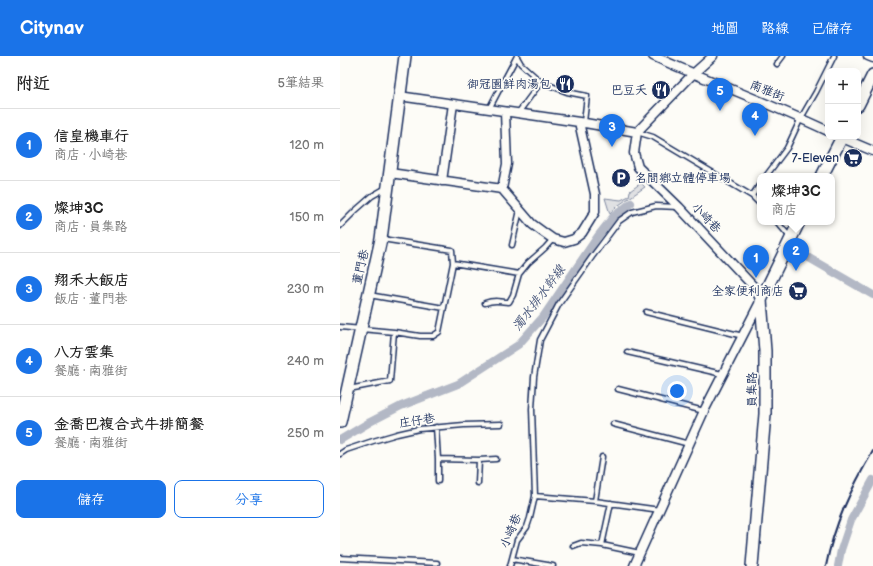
<!DOCTYPE html>
<html lang="zh-TW">
<meta charset="utf-8">
<style>
body{margin:0;font-family:"Balsamiq Sans","LXGW WenKai TC",sans-serif;background:#f6f6f6;color:#222}
.controls{position:absolute;right:12px;top:12px;display:grid;overflow:hidden;border-radius:8px;box-shadow:0 4px 16px #0002}
.controls button{width:36px;height:36px;display:grid;place-items:center;padding:0;border:0;border-bottom:1px solid #e0e0e0;background:#fff;color:#222;font:20px sans-serif}
.you{position:absolute;left:337px;top:335px;width:14px;height:14px;margin:-10px;border:3px solid #fff;border-radius:50%;background:#1a73e8;box-shadow:0 0 0 6px #1a73e833}
.badge{display:grid;place-items:center;width:26px;height:26px;border-radius:50%;background:#1a73e8;color:#fff;font-size:13px;font-weight:700}
.pin{position:absolute;translate:-50% -33px;filter:drop-shadow(0 1px 2px #0008)}
.pin::after{content:'';position:absolute;top:21px;width:14px;height:12px;background:inherit;clip-path:polygon(0 0,100% 0,50% 100%)}
.popup{position:absolute;left:417px;top:117px;width:78px;height:52px;box-sizing:border-box;display:grid;place-content:center;border-radius:8px;background:#fff;filter:drop-shadow(0 1px 3px #0005);font-size:13px;white-space:nowrap;color:#767676}
.popup b{font-size:15px;color:#222}
.popup::after{content:'';position:absolute;left:50%;top:100%;margin-left:-8px;border:8px solid transparent;border-top-color:#fff}
.list{margin:0;padding:0;list-style:none}
h2{display:flex;justify-content:space-between;align-items:center;height:52px;margin:0;padding:0 16px;font-size:17px}
h2 small{font-size:13px;font-weight:400;color:#767676}
.list li{display:grid;grid-template-columns:26px 1fr auto;gap:12px;align-items:center;box-sizing:border-box;height:72px;padding:0 16px;border-top:1px solid #e0e0e0}
.list b{display:block;font-size:15px;white-space:nowrap}
.list p{margin:0;font-size:13px;white-space:nowrap;color:#767676}
.list em{font-size:13px;font-style:normal;color:#767676}
.actions{display:flex;gap:8px;padding:12px 16px}
.actions a{flex:1;padding:9px 0;border:1px solid #1a73e8;border-radius:8px;text-align:center;font-size:14px;color:#1a73e8}
.actions .main{background:#1a73e8;color:#fff}
.map{position:relative;flex:none;width:533px;height:510px;overflow:hidden}
header{display:flex;align-items:center;gap:24px;box-sizing:border-box;height:56px;padding:0 20px;background:#1a73e8;color:#fff}
header strong{font-size:19px}
nav{display:flex;gap:22px;margin-inline-start:auto;font-size:14px}
main{display:flex}
aside{flex:1;background:#fff}
.map>svg:first-child{display:block}
.green{fill:#e0e1e3;stroke:#7e88a0}
.lines{fill:none;stroke-linecap:round;stroke-linejoin:round}
.canal{stroke:#b3b8c5;stroke-width:8}
.lane-casing{stroke:#1b2f5e;stroke-width:7}
.street-casing{stroke:#1b2f5e;stroke-width:11}
.secondary-casing{stroke:#1b2f5e;stroke-width:14}
.lane{stroke:#fdfcf7;stroke-width:4}
.street{stroke:#fdfcf7;stroke-width:8}
.secondary{stroke:#fdfcf7;stroke-width:11}
.rail{stroke:#1b2f5e;stroke-width:2}
.labels{text-anchor:middle;dominant-baseline:central;stroke-width:3.5;stroke-linejoin:round;paint-order:stroke}
.poi-label{font-size:12px;fill:#1b2f5e;stroke:#fdfcf7;text-anchor:end}
.street-label{font-size:12px;fill:#1b2f5e;stroke:#fdfcf7}
.water-label{font-size:13px;font-style:italic;fill:#49587d;stroke:#fdfcf7}
</style>
<header>
<strong>Citynav</strong>
<nav><a>地圖</a><a>路線</a><a>已儲存</a></nav>
</header>
<main>
<aside>
<h2>附近<small>5筆結果</small></h2>
<ul class="list">
<li><span class="badge">1</span><div><b>信皇機車行</b><p>商店 · 小崎巷</p></div><em>120 m</em></li>
<li><span class="badge">2</span><div><b>燦坤3C</b><p>商店 · 員集路</p></div><em>150 m</em></li>
<li><span class="badge">3</span><div><b>翔禾大飯店</b><p>飯店 · 董門巷</p></div><em>230 m</em></li>
<li><span class="badge">4</span><div><b>八方雲集</b><p>餐廳 · 南雅街</p></div><em>240 m</em></li>
<li><span class="badge">5</span><div><b>金喬巴複合式牛排簡餐</b><p>餐廳 · 南雅街</p></div><em>250 m</em></li>
</ul>
<div class="actions"><a class="main">儲存</a><a>分享</a></div>
</aside>
<div class="map">
<svg width="533" height="510" viewBox="0 0 533 510">
<rect width="100%" height="100%" fill="#fdfcf7"/>
<filter id="ink" filterUnits="userSpaceOnUse"><feTurbulence type="fractalNoise" baseFrequency=".025" numOctaves="2"/><feDisplacementMap in="SourceGraphic" scale="8" xChannelSelector="R" yChannelSelector="G"/><feConvolveMatrix kernelMatrix="1 2 1 2 8 2 1 2 1" color-interpolation-filters="sRGB"/></filter>
<g filter="url(#ink)">
<path class="green" d="M301,127L305,131L276,151L270,158L265,142L281,144L289,140L290,135Z"/>
<g class="lines">
<path class="canal" d="M457,195L533,239
M0,384L30,366L61,350L118,328L178,289L203,261L258,180L273,161L291,147
M498,510L501,494L511,464L533,424"/>
<defs>
<path id="lane" d="M177,1L181,8L201,26L227,36L247,40L244,66
M437,8L443,0
M149,53L177,0
M178,57L201,26
M297,76L313,81L412,140L420,148
M426,120L447,92L461,62L476,36L494,0
M412,140L420,128
M437,166L450,181
M0,170L15,155L32,140L46,132
M172,189L180,154
M113,207L179,218
M29,239L104,252
M145,247C156,243 159,246 169,246L173,239L179,218L188,207L205,192L213,183
M306,256L403,280
M0,271L54,276L80,280H93L99,276L113,207L112,194L42,183
M287,296L382,318
M9,333L50,325L54,276
M278,333L364,355
M273,368L349,388
M96,371L98,403V425
M0,398L6,394L33,385L57,378L79,373L124,369L161,368
M98,403L139,404L156,403
M138,427L139,404
M195,440L255,445L320,454
M255,445L262,401
M271,447L262,489L300,497
M233,490L241,487L262,489
M0,502L97,507
M172,503L213,510
M170,510L177,484L187,471L190,462L195,440L192,353L194,321L200,284L219,248L252,201L279,165L292,156L316,150L338,151"/>
<path id="street" d="M313,0C371,26 431,48 488,75
M528,0L533,2
M59,40L239,66L297,76
M297,76L353,18L373,0
M500,81L533,95
M50,117L162,133L192,168L203,176L213,183L224,186L234,183L242,177L255,156V138L239,66
M102,125L113,48
M162,133L167,108L165,56
M294,510L364,355L421,244L413,230L339,151L298,111L294,97L297,76"/>
<path id="secondary" d="M518,49L533,19
M482,120L502,81
M0,366L41,183L65,0
M412,510L425,358V295L421,244L459,166"/>
</defs>
<use href="#lane" class="lane-casing"/>
<use href="#street" class="street-casing"/>
<use href="#secondary" class="secondary-casing"/>
<use href="#lane" class="lane"/>
<use href="#street" class="street"/>
<use href="#secondary" class="secondary"/>
<path class="rail" d="M486,510C494,468 512,431 533,395"/>
</g>
</g>
<defs>
<symbol id="restaurant-disc" viewBox="-11 -11 22 22"><circle r="9.5" fill="#1b2f5e" stroke="#fdfcf7"/><path d="M-5-6h1v4h1v-4h1v4h1v-4h1v5L-1.5 .5V6h-2V.5L-5-1ZM5-6V6H3V1.5H1.5Q1.5-4 5-6Z" fill="#fff"/></symbol>
<symbol id="supermarket-disc" viewBox="-11 -11 22 22"><circle r="9.5" fill="#1b2f5e" stroke="#fdfcf7"/><path d="M-6-5.5h2.5l.6 2H6L4.5 2H-2.5L-4.4-4H-6ZM-1.5 3.2a1.3 1.3 0 1 0 .1 0ZM3 3.2a1.3 1.3 0 1 0 .1 0Z" fill="#fff"/></symbol>
<symbol id="parking-disc" viewBox="-11 -11 22 22"><circle r="9.5" fill="#1b2f5e" stroke="#fdfcf7"/><path d="M-3.5-5.5H1a3.5 3.5 0 0 1 0 7H-1V5.5H-3.5ZM-1-3.4V-.6H.8a1.4 1.4 0 0 0 0-2.8Z" fill="#fff"/></symbol>
</defs>
<g fill-rule="evenodd">
<use href="#restaurant-disc" x="214" y="17" width="22" height="22"/>
<use href="#restaurant-disc" x="310" y="23" width="22" height="22"/>
<use href="#supermarket-disc" x="502" y="91" width="22" height="22"/>
<use href="#parking-disc" x="270" y="111" width="22" height="22"/>
<use href="#supermarket-disc" x="447" y="224" width="22" height="22"/>
</g>
<g class="labels">
<g class="poi-label">
<text x="211" y="28">御冠園鮮肉湯包</text>
<text x="307" y="34">巴豆夭</text>
<text x="499" y="102">7-Eleven</text>
<text x="295" y="122" text-anchor="start">名間鄉立體停車場</text>
<text x="444" y="235">全家便利商店</text>
</g>
<g class="street-label">
<text transform="translate(427 35) rotate(22)">南雅街</text>
<text transform="translate(366 162) rotate(46)">小崎巷</text>
<text transform="translate(21 211) rotate(-77)">董門巷</text>
<text transform="translate(412 334) rotate(-90)">員集路</text>
<text transform="translate(77 365) rotate(-9)">庄仔巷</text>
<text transform="translate(171 475) rotate(-67)">小崎巷</text>
</g>
<g class="water-label">
<text transform="translate(199 242) rotate(-53)">濁水排水幹線</text>
</g>
</g>
</svg>
<div class="controls">
<button>+</button>
<button>−</button>
</div>
<div class="you"></div>
<div class="pin badge" style="left:416px;top:222px">1</div>
<div class="pin badge" style="left:456px;top:215px">2</div>
<div class="popup"><b>燦坤3C</b>商店</div>
<div class="pin badge" style="left:272px;top:91px">3</div>
<div class="pin badge" style="left:415px;top:80px">4</div>
<div class="pin badge" style="left:380px;top:55px">5</div>
</div>
</main>
